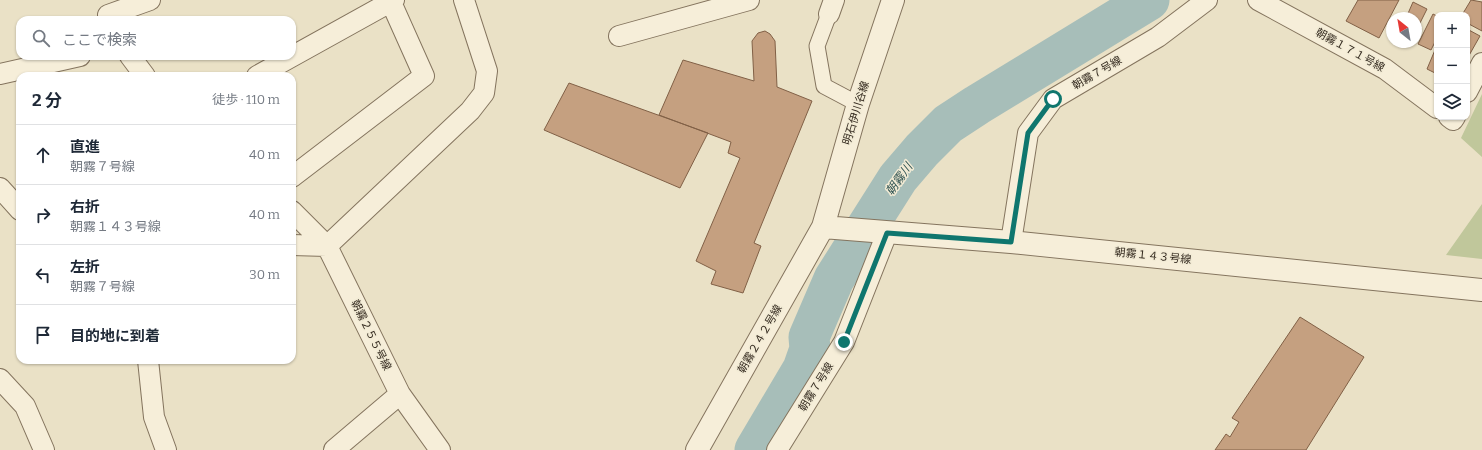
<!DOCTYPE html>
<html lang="ja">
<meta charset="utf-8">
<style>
body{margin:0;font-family:Bitter,"Noto Sans JP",serif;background:#f2f2f3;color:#1f2937}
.controls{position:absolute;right:12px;top:12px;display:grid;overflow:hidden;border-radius:8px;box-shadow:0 1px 3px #0004}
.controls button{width:36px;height:36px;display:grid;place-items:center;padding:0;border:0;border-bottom:1px solid #e0e1e3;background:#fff;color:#1f2937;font:20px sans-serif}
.compass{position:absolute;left:1386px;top:12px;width:36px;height:36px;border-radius:50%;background:#fff;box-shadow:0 1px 3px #0004;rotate:329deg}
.stop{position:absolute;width:12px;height:12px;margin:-9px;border:3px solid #0f766e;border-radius:50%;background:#fff}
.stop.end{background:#0f766e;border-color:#fff;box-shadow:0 1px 4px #0008}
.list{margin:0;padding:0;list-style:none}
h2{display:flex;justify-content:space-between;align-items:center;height:52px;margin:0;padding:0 16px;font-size:17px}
h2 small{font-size:13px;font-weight:400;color:#747a83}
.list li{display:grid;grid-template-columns:26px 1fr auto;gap:12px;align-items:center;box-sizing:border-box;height:60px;padding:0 16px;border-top:1px solid #e0e1e3}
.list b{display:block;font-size:15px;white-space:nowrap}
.list p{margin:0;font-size:13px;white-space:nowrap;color:#747a83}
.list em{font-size:13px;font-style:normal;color:#747a83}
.icon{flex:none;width:22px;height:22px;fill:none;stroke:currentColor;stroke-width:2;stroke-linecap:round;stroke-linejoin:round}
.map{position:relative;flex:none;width:1482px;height:450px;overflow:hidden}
.search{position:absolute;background:#fff;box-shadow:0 1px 3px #0004;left:16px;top:16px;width:280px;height:44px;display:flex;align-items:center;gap:10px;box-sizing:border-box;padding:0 14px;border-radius:12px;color:#747a83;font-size:15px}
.panel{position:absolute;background:#fff;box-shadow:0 1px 3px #0004;left:16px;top:72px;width:280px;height:292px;border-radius:12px}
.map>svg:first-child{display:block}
.green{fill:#c0c79b}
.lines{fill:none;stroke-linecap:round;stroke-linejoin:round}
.river{stroke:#a7beb9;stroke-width:41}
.building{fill:#c5a080;stroke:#816046}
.pedestrian-casing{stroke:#84745e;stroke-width:17}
.minor-casing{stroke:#84745e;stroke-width:22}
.tertiary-casing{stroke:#84745e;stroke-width:24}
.pedestrian{stroke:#f6eed9;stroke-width:15}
.minor{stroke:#f6eed9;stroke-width:20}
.tertiary{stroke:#f6eed9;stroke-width:22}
.route{stroke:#0f766e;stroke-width:5}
.labels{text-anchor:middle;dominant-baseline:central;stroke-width:3;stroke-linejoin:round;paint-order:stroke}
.street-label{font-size:11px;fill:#352b20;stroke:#f2ebd5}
.water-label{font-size:12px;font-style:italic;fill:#315453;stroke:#f2ebd5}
</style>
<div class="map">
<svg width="1482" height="450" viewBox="0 0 1482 450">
<rect width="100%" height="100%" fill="#eae1c6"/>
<path class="green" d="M1482,94V157L1461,138Z
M1482,204V259L1446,255Z"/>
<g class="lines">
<path class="river" d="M755,450L803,369L810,349L809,337L834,279L898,178L922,150L948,124L977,105L1149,0"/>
</g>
<path class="building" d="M1358,0H1399L1379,38L1346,21Z
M1471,0L1482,2V31L1467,23V15H1462Z
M1413,2L1427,9L1416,31V18H1406Z
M1433,14L1437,16V38L1431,50L1418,44Z
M1467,29L1480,36L1467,59Z
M765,31L770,34L775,41L777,87L812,101L754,243L761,246L743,293L711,284L716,271L696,261L740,158L728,153L731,142L659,115L683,60L754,81L752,41L758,33Z
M1435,50L1437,51V74L1427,69Z
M569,83L708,133L680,188L544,130Z
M1300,317L1364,357L1306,450H1215L1226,434L1230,437L1239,422L1232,418Z"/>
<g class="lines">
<defs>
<path id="pedestrian" d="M829,14L817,46L824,86L858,104"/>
<path id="minor" d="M1258,0L1385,69L1437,108
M829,14L834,0
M108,15L150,0
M619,36L749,0
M130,56L145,76
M0,74L80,56
M257,76L394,0
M1467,92L1482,63
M1449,117L1453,120L1455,117
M292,177L424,76L390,0
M0,188L20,210
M292,211L327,246L470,111L484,93L487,71L464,0
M1011,242L1028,133L1053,99L1158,37L1207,0
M292,245L327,246L400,394L440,450
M148,360L154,417L166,450
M0,379L25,406L44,450
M334,450L400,394
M777,450L844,342L887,233"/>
<path id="tertiary" d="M823,227L1011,242L1482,290
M697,450L823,227L858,104L893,0"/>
</defs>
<use href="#pedestrian" class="pedestrian-casing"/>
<use href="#minor" class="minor-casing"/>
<use href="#tertiary" class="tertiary-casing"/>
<use href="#pedestrian" class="pedestrian"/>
<use href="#minor" class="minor"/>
<use href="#tertiary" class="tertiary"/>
</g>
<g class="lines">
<path class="route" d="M844,342L887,233L1011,242L1028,133L1053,99"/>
</g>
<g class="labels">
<g class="street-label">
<text transform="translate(1350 50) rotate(29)">朝霧１７１号線</text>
<text transform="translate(1097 73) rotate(-30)">朝霧７号線</text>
<text transform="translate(856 113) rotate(-73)">明石伊川谷線</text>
<text transform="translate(1153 256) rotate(6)">朝霧１４３号線</text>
<text transform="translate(371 335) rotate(64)">朝霧２５５号線</text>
<text transform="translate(760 339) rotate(-60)">朝霧２４２号線</text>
<text transform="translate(816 387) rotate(-58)">朝霧７号線</text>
</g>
<g class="water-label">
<text transform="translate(899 179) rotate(-54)">朝霧川</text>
</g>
</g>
</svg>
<div class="controls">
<button>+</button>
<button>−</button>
<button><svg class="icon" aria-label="layers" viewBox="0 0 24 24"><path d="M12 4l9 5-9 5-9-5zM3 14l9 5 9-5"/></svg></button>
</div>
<svg class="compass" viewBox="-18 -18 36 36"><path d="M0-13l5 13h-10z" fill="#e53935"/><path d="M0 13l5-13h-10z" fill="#747a83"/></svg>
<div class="stop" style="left:1053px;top:99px"></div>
<div class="stop end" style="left:844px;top:342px"></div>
<div class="search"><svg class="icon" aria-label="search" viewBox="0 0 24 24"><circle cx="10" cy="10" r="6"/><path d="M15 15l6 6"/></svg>ここで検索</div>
<section class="panel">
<h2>2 分<small>徒歩 · 110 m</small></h2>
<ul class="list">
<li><svg class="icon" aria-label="ahead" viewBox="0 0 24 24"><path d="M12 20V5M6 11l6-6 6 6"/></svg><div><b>直進</b><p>朝霧７号線</p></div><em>40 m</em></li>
<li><svg class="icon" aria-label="right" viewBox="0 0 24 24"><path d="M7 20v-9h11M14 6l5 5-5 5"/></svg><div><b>右折</b><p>朝霧１４３号線</p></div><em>40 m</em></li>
<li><svg class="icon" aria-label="left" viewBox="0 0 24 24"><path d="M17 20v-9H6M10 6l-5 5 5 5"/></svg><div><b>左折</b><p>朝霧７号線</p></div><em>30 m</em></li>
<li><svg class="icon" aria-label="arrive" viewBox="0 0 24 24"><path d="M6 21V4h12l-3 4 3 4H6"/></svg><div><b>目的地に到着</b></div></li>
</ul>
</section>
</div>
